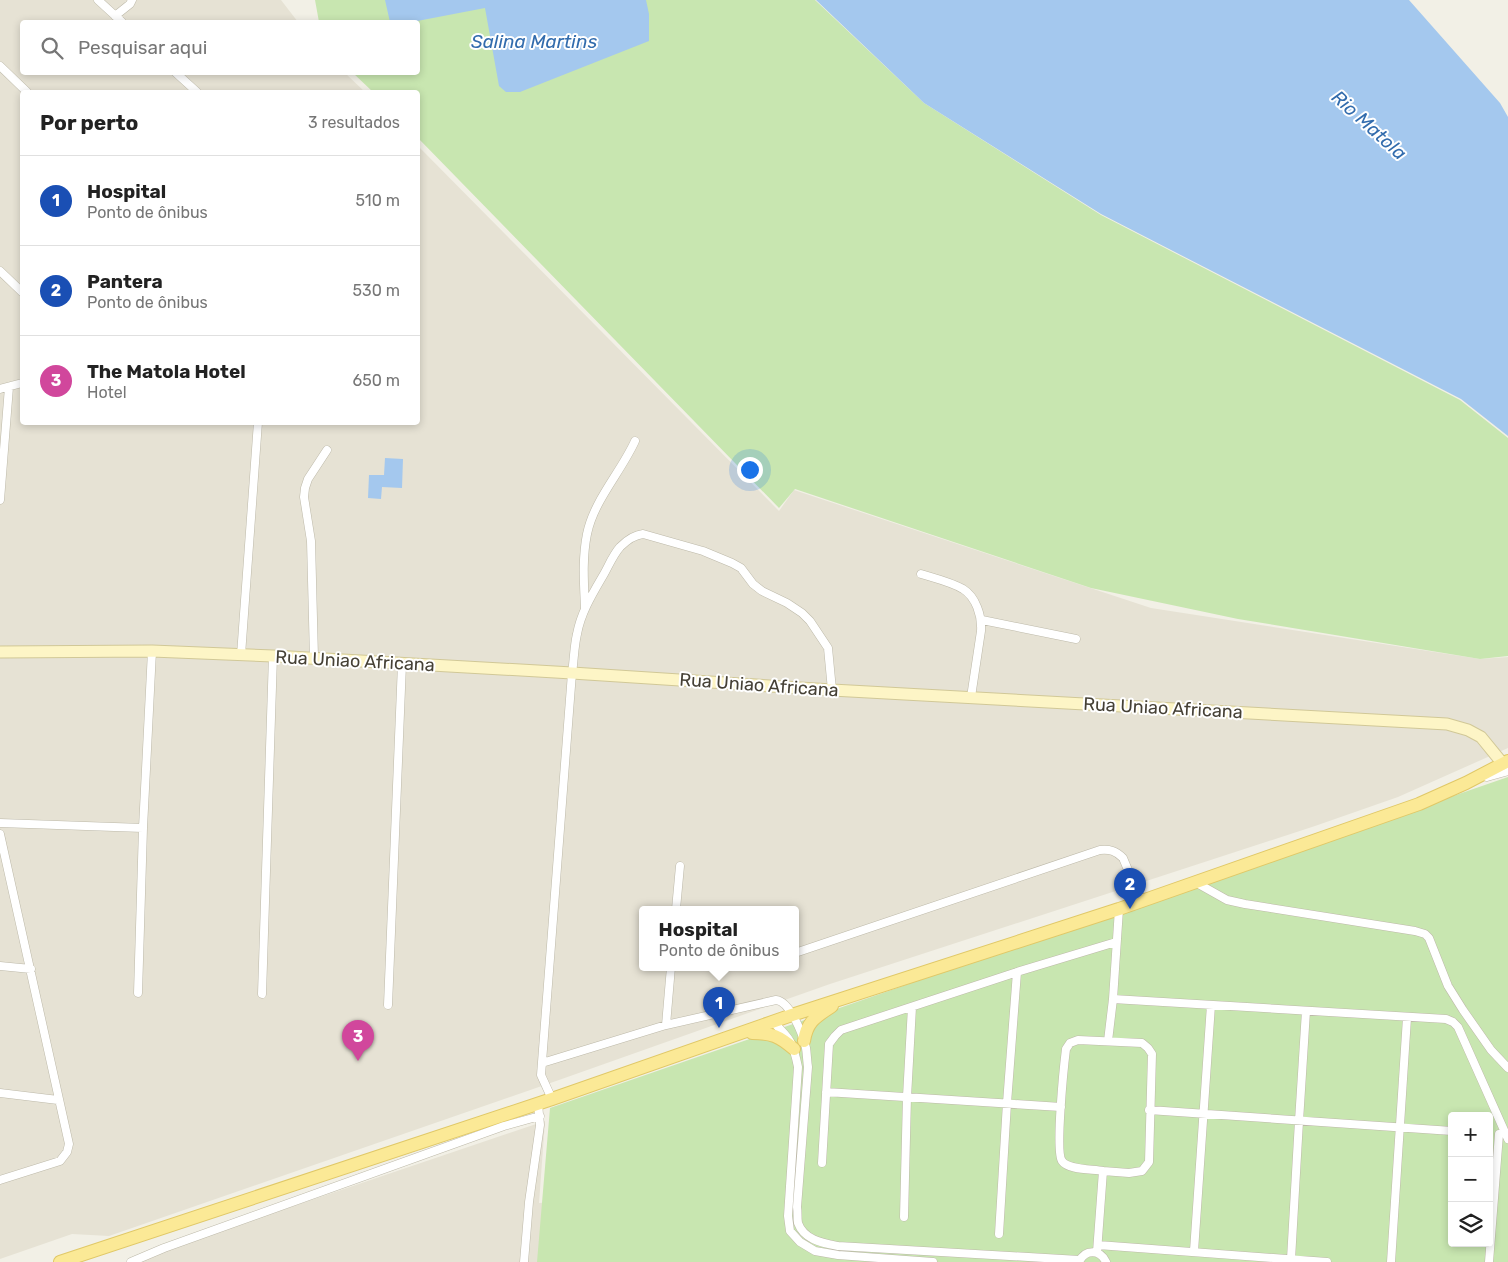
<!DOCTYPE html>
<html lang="pt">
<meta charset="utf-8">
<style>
body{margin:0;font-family:Rubik,sans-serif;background:#f2f2f2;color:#222}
.controls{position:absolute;right:15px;bottom:15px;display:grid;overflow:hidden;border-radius:5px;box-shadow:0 2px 8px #0003}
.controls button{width:45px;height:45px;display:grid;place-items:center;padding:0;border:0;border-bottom:1px solid #e0e0e0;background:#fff;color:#222;font:25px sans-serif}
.you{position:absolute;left:749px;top:469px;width:18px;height:18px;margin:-12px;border:4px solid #fff;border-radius:50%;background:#1a73e8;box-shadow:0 0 0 8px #1a73e833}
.badge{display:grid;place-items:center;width:32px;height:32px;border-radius:50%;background:#7c3aed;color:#fff;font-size:16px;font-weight:700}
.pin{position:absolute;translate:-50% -41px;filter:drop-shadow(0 1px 2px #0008)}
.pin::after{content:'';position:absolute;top:26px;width:18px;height:15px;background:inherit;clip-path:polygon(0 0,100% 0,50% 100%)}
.popup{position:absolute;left:639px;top:906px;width:160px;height:65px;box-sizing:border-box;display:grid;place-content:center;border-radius:5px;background:#fff;filter:drop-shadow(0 1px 4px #0005);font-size:16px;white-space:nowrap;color:#767676}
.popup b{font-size:19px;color:#222}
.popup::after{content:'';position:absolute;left:50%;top:100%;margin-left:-10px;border:10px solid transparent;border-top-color:#fff}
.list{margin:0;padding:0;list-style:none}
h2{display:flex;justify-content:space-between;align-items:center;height:65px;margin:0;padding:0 20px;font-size:21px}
h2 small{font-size:16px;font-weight:400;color:#767676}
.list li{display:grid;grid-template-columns:32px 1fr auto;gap:15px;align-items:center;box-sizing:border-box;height:90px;padding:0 20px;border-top:1px solid #e0e0e0}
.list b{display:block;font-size:19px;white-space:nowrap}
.list p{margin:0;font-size:16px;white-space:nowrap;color:#767676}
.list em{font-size:16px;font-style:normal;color:#767676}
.icon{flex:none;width:28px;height:28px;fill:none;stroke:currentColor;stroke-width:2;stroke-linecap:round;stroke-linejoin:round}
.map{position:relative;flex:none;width:1508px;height:1262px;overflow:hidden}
.search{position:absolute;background:#fff;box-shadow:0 2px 8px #0003;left:20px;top:20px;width:400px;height:55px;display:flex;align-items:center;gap:12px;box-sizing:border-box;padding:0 18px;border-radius:5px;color:#767676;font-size:19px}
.panel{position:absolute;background:#fff;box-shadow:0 2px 8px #0003;left:20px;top:90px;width:400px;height:335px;border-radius:5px}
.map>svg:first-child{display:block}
.residential{fill:#e6e2d4;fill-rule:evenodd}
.green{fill:#c8e6b0;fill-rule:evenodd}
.water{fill:#a4c8ee}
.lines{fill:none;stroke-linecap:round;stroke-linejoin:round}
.street-casing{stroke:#bdb9a9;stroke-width:9}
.secondary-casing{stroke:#d1c897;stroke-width:13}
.primary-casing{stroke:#e0c867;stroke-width:14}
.street{stroke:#fff;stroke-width:8}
.secondary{stroke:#fdf5c6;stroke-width:11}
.primary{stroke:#fbe996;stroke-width:12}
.labels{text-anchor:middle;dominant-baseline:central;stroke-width:4;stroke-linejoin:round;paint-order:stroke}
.street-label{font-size:18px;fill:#454035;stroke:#fff}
.water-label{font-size:19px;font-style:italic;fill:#326cad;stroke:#fff}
</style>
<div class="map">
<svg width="1508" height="1262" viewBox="0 0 1508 1262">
<rect width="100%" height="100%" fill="#f2f0e6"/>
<path class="residential" d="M0,0H281L298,22H22V72L345,73L365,92H22V422H418V146L779,511L794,490L1151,608L1480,659L1508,657V748L1398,797L1315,826L830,984L559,1080L109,1236L72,1234L0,1259ZM643,909H795V967H643Z
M545,1121L539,1203L601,1199L592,1262H136L241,1224Z"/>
<path class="green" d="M315,0H815L924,103L1101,215L1460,400L1508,438V656L1480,659L1238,619L1091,588L795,489L779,508L418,138V92H373L353,73L418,72V22H319Z
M1508,777V1262H537L550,1108ZM1452,1116H1489V1243H1452Z"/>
<path class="water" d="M385,0H646L649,14V41L520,92H506L499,86L485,8L412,22H390Z
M816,0H1409L1500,103L1508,117V436L1461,399L1101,214L924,103Z
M385,458L403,459L402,488L382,487L381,499L368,498L369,475H384Z"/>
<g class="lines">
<defs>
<path id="street" d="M98,0L122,22
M115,16L130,4L132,0
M0,66L27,92
M175,72L197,92
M0,271L22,292
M0,389L22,383
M0,500L9,387
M921,574C934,578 951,582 963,589C976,597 982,616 981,631L971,697
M585,608C584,584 582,559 587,534C594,500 621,472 635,441
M982,620L1076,639
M241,655L258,422
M314,658L311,541L304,497L305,488L308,479L327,450
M1487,777L1508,771
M0,823L143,828
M0,834L69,1144L67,1152L60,1161L0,1180
M1195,882L1227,900L1245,904L1415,931L1425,934L1429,938L1448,986L1463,1010L1491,1050L1508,1068
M676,909L680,866
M795,953L1100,850C1110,849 1116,851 1123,858L1141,901
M0,966L31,969
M138,993L143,828L152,651
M262,994L273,656
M1113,999L1446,1019L1453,1022L1458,1027L1508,1139
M388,1005L402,664
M773,1022C791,1039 793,1043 798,1067L789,1201L788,1216L790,1231L800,1242L815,1251L838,1255L933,1262
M666,1025L671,967
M1108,1041L1113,999L1119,909
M542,1063L666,1025L776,1000C790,1001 803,1035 806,1048C807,1054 807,1061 808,1067L797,1207C798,1212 797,1218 798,1223C804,1240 823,1243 838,1246L1079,1260
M826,1092L1061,1107
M0,1093L58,1100
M552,1099L541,1075L572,673C574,660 574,647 577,634C581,612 593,593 604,574C609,565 613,555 620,547C627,540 634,535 643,534L703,551L732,563L741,568L753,584L762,591L787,603L802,613L810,621L828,648L832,690
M1149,1110L1452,1131
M822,1163L829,1044L835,1036L841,1030L1017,972L1116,942
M904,1217L907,1097L912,1007
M999,1234L1007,1103L1017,972
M1098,1245L1327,1262
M1194,1251L1211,1005
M1097,1252L1103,1171L1129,1173L1142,1171L1149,1162L1152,1054L1148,1048L1142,1043L1078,1040L1070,1043L1066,1049C1064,1065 1055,1152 1062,1161C1068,1170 1092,1169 1103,1171
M1291,1259L1299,1121L1306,1011
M131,1262L164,1248L504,1126L540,1116
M524,1262L529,1202L540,1125L538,1104
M1079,1262C1085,1249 1100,1249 1106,1262
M1391,1262L1407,1018
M1489,1262L1499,1134"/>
<path id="secondary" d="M0,652L152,651L273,656L572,673L832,690L1447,724L1468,730L1481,737L1503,764"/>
<path id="primary" d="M752,1033C772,1033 779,1036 794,1049
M804,1041C807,1021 816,1017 832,1006
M60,1262L552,1099L792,1015L1119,909L1419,804L1466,783L1508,761"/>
</defs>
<use href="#street" class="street-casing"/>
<use href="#secondary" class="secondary-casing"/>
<use href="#primary" class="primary-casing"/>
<use href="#street" class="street"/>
<use href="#secondary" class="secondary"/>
<use href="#primary" class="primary"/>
</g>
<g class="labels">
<g class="street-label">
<text transform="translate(355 661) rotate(3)">Rua Uniao Africana</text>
<text transform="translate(759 685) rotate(4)">Rua Uniao Africana</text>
<text transform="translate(1163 708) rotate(3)">Rua Uniao Africana</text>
</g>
<g class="water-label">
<text x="534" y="41">Salina Martins</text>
<text transform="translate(1369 125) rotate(42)">Rio Matola</text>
</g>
</g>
</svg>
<div class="controls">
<button>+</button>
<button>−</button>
<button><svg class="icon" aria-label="layers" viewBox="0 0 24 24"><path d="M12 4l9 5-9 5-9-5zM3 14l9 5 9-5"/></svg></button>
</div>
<div class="you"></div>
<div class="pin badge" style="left:719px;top:1028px;background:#1a4fb4">1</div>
<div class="popup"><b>Hospital</b>Ponto de ônibus</div>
<div class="pin badge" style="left:1130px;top:909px;background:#1a4fb4">2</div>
<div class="pin badge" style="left:358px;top:1061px;background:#d1479c">3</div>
<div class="search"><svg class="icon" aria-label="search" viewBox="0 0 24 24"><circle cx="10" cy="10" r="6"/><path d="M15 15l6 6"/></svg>Pesquisar aqui</div>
<section class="panel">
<h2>Por perto<small>3 resultados</small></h2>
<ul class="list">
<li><span class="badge" style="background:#1a4fb4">1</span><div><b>Hospital</b><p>Ponto de ônibus</p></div><em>510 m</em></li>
<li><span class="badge" style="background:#1a4fb4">2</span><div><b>Pantera</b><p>Ponto de ônibus</p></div><em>530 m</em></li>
<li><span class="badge" style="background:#d1479c">3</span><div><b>The Matola Hotel</b><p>Hotel</p></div><em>650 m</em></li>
</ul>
</section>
</div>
